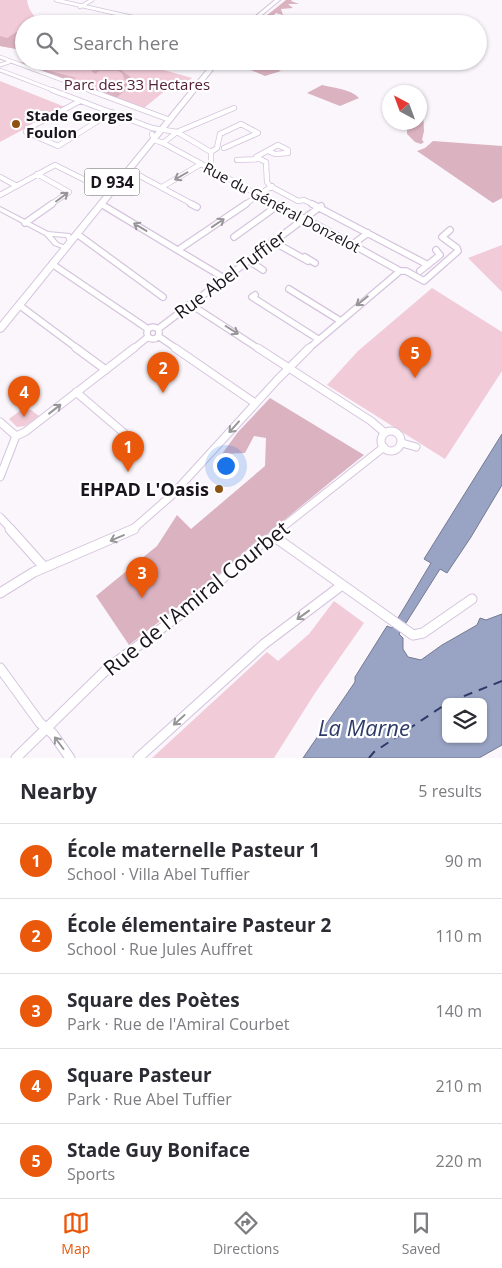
<!DOCTYPE html>
<meta charset="utf-8">
<style>
body{margin:0;font-family:"Open Sans",sans-serif;background:#f7f7f7;color:#2b2b33}
.controls{position:absolute;right:15px;bottom:15px;display:grid;overflow:hidden;border-radius:8px;box-shadow:0 1px 4px #0004}
.controls button{width:45px;height:45px;display:grid;place-items:center;padding:0;border:0;border-bottom:1px solid #e1e1e2;background:#fff;color:#2b2b33;font:25px sans-serif}
.compass{position:absolute;left:382px;top:85px;width:45px;height:45px;border-radius:50%;background:#fff;box-shadow:0 1px 4px #0004;rotate:319deg}
.you{position:absolute;left:225px;top:465px;width:18px;height:18px;margin:-12px;border:4px solid #fff;border-radius:50%;background:#1a73e8;box-shadow:0 0 0 8px #1a73e833}
.badge{display:grid;place-items:center;width:32px;height:32px;border-radius:50%;background:#ea580c;color:#fff;font-size:16px;font-weight:700}
.pin{position:absolute;translate:-50% -41px;filter:drop-shadow(0 1px 2px #0008)}
.pin::after{content:'';position:absolute;top:26px;width:18px;height:15px;background:inherit;clip-path:polygon(0 0,100% 0,50% 100%)}
.list{margin:0;padding:0;list-style:none}
h2{display:flex;justify-content:space-between;align-items:center;height:65px;margin:0;padding:0 20px;font-size:21px}
h2 small{font-size:16px;font-weight:400;color:#7c7c81}
.list li{display:grid;grid-template-columns:32px 1fr auto;gap:15px;align-items:center;box-sizing:border-box;height:75px;padding:0 20px;border-top:1px solid #e1e1e2}
.list b{display:block;font-size:19px;white-space:nowrap}
.list p{margin:0;font-size:16px;white-space:nowrap;color:#7c7c81}
.list em{font-size:16px;font-style:normal;color:#7c7c81}
.icon{flex:none;width:28px;height:28px;fill:none;stroke:currentColor;stroke-width:2;stroke-linecap:round;stroke-linejoin:round}
.map{position:relative;flex:none;width:502px;height:758px;overflow:hidden}
.search{position:absolute;background:#fff;box-shadow:0 1px 4px #0004;left:15px;right:15px;top:15px;height:55px;display:flex;align-items:center;gap:12px;box-sizing:border-box;padding:0 18px;border-radius:28px;color:#7c7c81;font-size:19px}
.sheet{height:440px;background:#fff}
nav{display:flex;justify-content:space-around;align-items:center;box-sizing:border-box;height:70px;border-top:1px solid #e1e1e2;background:#fff;font-size:14px;color:#7c7c81}
nav a{display:grid;justify-items:center;gap:2px}
nav .on{color:#ea580c}
.map>svg:first-child{display:block}
.green{fill:#f1cbd7}
.forest{fill:#dbb2c0}
.water{fill:#99a4c5;stroke:#737993;fill-rule:evenodd}
.lines{fill:none;stroke-linecap:round;stroke-linejoin:round}
.ferry{stroke:#2e3a67;stroke-width:2;stroke-dasharray:9 7;stroke-linecap:butt}
.minor-far4-casing{stroke:#d5c4de;stroke-width:4.5}
.minor-far3-casing{stroke:#d5c4de;stroke-width:6}
.minor-far2-casing{stroke:#d5c4de;stroke-width:8}
.minor-far1-casing{stroke:#d5c4de;stroke-width:9}
.minor-casing{stroke:#d5c4de;stroke-width:11}
.tertiary-casing{stroke:#d5c4de;stroke-width:2}
.primary-casing{stroke:#d5c4de;stroke-width:2}
.minor-far4{stroke:#fff;stroke-width:3}
.minor-far3{stroke:#fff;stroke-width:4.5}
.minor-far2{stroke:#fff;stroke-width:5.5}
.minor-far1{stroke:#fff;stroke-width:7}
.minor{stroke:#fff;stroke-width:9}
.tertiary{fill:#fff;fill-rule:evenodd}
.primary{fill:#fff;fill-rule:evenodd}
.oneway{stroke:#989599}
.poi-dot{fill:#8d5111;stroke:#fff;stroke-width:2}
.labels{text-anchor:middle;dominant-baseline:central;stroke-width:4.5;stroke-linejoin:round;paint-order:stroke}
.far-park-label{font-size:15px;fill:#532036;stroke:#fff}
.far-poi-label{font-size:15px;font-weight:bold;fill:#1a141d;stroke:#fff;text-anchor:start}
.far-street-label{font-size:15px;fill:#1a141d;stroke:#fff}
.shield{fill:#fff;stroke:#5f5a61;stroke-width:1}
.shield-label{font-size:16px;font-weight:bold;fill:#1a141d}
.street-label{font-size:18px;fill:#1a141d;stroke:#fff}
.poi-label{font-size:18px;font-weight:bold;fill:#1a141d;stroke:#fff;text-anchor:end}
.near-street-label{font-size:21px;fill:#1a141d;stroke:#fff}
.near-water-label{font-size:22px;font-style:italic;fill:#2e3a67;stroke:#fff}
</style>
<div class="map">
<svg width="502" height="758" viewBox="0 0 502 758">
<rect width="100%" height="100%" fill="#faf6fc"/>
<path class="green" d="M0,0H27C28,10 35,18 43,24H24V50L0,46Z
M24,61H132L192,78L182,88L166,90L144,108L19,63Z
M0,81L65,107L0,142Z
M502,245V292L468,258Z
M432,288L502,332V371L445,459L327,385L358,351Z
M21,410H31L39,416L25,426L17,427L9,419Z
M334,601L364,623L315,693L274,758H152L267,652L278,661L309,634Z"/>
<path class="forest" d="M286,0H292L291,1L299,4H288L293,8L281,9L283,15L276,13L270,18L273,21L256,24Z
M24,30V44L16,45L18,48L16,49L0,46V36L7,38L18,31Z
M26,61L38,68L77,78L69,79L100,90L103,88H117L126,83L122,73L118,71H99L95,74L92,71L93,64L84,61H109L136,81L116,98L21,64Z
M232,62L271,67L281,71L265,76Z
M322,85C333,88 351,89 359,98L340,106L307,93Z
M420,110H423L424,131L422,140L424,142L421,144L415,142L407,134V129L395,123L420,122Z
M433,141L502,146V198L493,203L417,151L425,148Z
M270,398L364,455C285,518 209,585 129,645L96,596L157,546L177,515L191,529L265,466L266,438L254,436L245,453L222,454L238,432Z"/>
<path class="water" d="M502,434V485L471,537L447,573L440,569L399,634L403,638V649L408,657L421,660L442,645L477,625L480,618L486,620L502,614V745L479,758H303L355,682V677L387,626L392,628L431,563L424,559ZM446,702H483V739H446Z"/>
<g class="lines">
<path class="ferry" d="M449,702L502,681
M369,758L374,752L446,704"/>
<defs>
<path id="minor-far4" d="M56,0L163,24
M80,7L92,0
M0,57L92,91
M0,65L9,62
M0,70L55,91"/>
<path id="minor-far3" d="M52,90L152,128L177,132L163,143
M89,90L170,120
M80,101L27,129L26,132L58,146L112,112
M177,132L234,108
M177,132L211,152
M152,134L154,140L163,143L277,205
M268,151L275,154L288,153V150L278,145L256,157L266,162L267,182L270,186L298,201L304,200L315,205
M237,160L259,159
M205,167L211,163V152L217,148L220,134L241,124L258,133L224,148
M129,170L194,205
M37,174L69,192L50,205
M0,177L17,186
M162,187L201,164
M0,195L55,165L105,190
M101,204L103,205
M244,205L272,186"/>
<path id="minor-far2" d="M101,204L224,278
M191,204L197,207
M274,204L321,227L400,271H406L424,281L458,251L457,248L442,237L450,230
M312,204L428,265
M25,223L52,204
M77,234L163,297
M234,237L277,206
M272,241L308,261
M353,244L368,233
M178,250L246,204
M305,257L315,263
M248,260L263,270
M52,264L148,329
M420,271L440,255L436,250
M289,289L339,320
M255,295L252,297L318,339
M190,304L259,349
M19,305L78,349
M147 333a6 6 0 1 1 12 0a6 6 0 1 1-12 0Z
M158,329L321,206
M158,336L177,349
M133,349L148,337
M308,349L400,271"/>
<path id="minor-far1" d="M76,348L106,370
M175,348L255,403
M258,348L371,421L385,433
M76,392L138,445
M0,422L16,436
M381 441a10 10 0 1 1 20 0a10 10 0 1 1-20 0Z
M16,436L25,432L134,348
M402,443L416,447
M0,477L16,436
M0,517L12,530
M132,530L172,495L277,380L309,348
M279,530L384,447"/>
<path id="minor" d="M10,529L44,567
M272,538L279,540L413,635L423,633L472,599
M0,593L34,572L134,529
M0,668L40,723L53,734L70,758
M16,758L108,668L193,605L264,541L272,538L280,529
M138,758L264,644L342,585"/>
<path id="tertiary" d="M0,207L48,232L70,234L73,241L70,243L68,242L66,237L52,236L58,243L68,247L65,249L54,245L45,235L0,211Z"/>
<path id="primary" d="M275,0H280L251,24H246Z
M214,61H220L3,331L0,332V323Z"/>
</defs>
<use href="#minor-far4" class="minor-far4-casing"/>
<use href="#minor-far3" class="minor-far3-casing"/>
<use href="#minor-far2" class="minor-far2-casing"/>
<use href="#minor-far1" class="minor-far1-casing"/>
<use href="#minor" class="minor-casing"/>
<use href="#tertiary" class="tertiary-casing"/>
<use href="#primary" class="primary-casing"/>
<use href="#minor-far4" class="minor-far4"/>
<use href="#minor-far3" class="minor-far3"/>
<use href="#minor-far2" class="minor-far2"/>
<use href="#minor-far1" class="minor-far1"/>
<use href="#minor" class="minor"/>
<use href="#tertiary" class="tertiary"/>
<use href="#primary" class="primary"/>
</g>
<defs><path id="oneway-shaft" d="M-6 0H5M1.5-3L5.5 0L1.5 3" fill="none" stroke-width="1.6" stroke-linecap="round" stroke-linejoin="round" transform="scale(1.25)"/></defs>
<g class="oneway">
<use href="#oneway-shaft" transform="translate(181 176) rotate(150)"/>
<use href="#oneway-shaft" transform="translate(62 197) rotate(-37)"/>
<use href="#oneway-shaft" transform="translate(218 223) rotate(-34)"/>
<use href="#oneway-shaft" transform="translate(140 227) rotate(-149)"/>
<use href="#oneway-shaft" transform="translate(362 301) rotate(141)"/>
<use href="#oneway-shaft" transform="translate(232 330) rotate(32)"/>
<use href="#oneway-shaft" transform="translate(55 409) rotate(-38)"/>
<use href="#oneway-shaft" transform="translate(234 427) rotate(132)"/>
<use href="#oneway-shaft" transform="translate(117 538) rotate(157)"/>
<use href="#oneway-shaft" transform="translate(303 615) rotate(144)"/>
<use href="#oneway-shaft" transform="translate(179 720) rotate(138)"/>
<use href="#oneway-shaft" transform="translate(59 743) rotate(-127)"/>
</g>
<g class="poi-dot">
<circle cx="16" cy="124" r="5"/>
<circle cx="219" cy="489" r="5"/>
</g>
<g class="labels">
<g class="far-park-label">
<text x="137" y="84">Parc des 33 Hectares</text>
</g>
<g class="far-poi-label">
<text x="26" y="115">Stade Georges<tspan x="26" dy="17">Foulon</tspan></text>
</g>
<g class="far-street-label">
<text transform="translate(282 207) rotate(28)">Rue du Général Donzelot</text>
</g>
<rect class="shield" x="84.5" y="168.5" width="55" height="27" rx="4"/>
<g class="shield-label">
<text x="112" y="182">D 934</text>
</g>
<g class="street-label">
<text transform="translate(230 274) rotate(-37)">Rue Abel Tuffier</text>
</g>
<g class="poi-label">
<text x="209" y="489">EHPAD L'Oasis</text>
</g>
<g class="near-street-label">
<text transform="translate(196 598) rotate(-39)">Rue de l'Amiral Courbet</text>
</g>
<g class="near-water-label">
<text x="364" y="727">La Marne</text>
</g>
</g>
</svg>
<div class="controls">
<button><svg class="icon" aria-label="layers" viewBox="0 0 24 24"><path d="M12 4l9 5-9 5-9-5zM3 14l9 5 9-5"/></svg></button>
</div>
<svg class="compass" viewBox="-18 -18 36 36"><path d="M0-13l5 13h-10z" fill="#e53935"/><path d="M0 13l5-13h-10z" fill="#7c7c81"/></svg>
<div class="you"></div>
<div class="pin badge" style="left:128px;top:472px">1</div>
<div class="pin badge" style="left:163px;top:393px">2</div>
<div class="pin badge" style="left:142px;top:598px">3</div>
<div class="pin badge" style="left:24px;top:417px">4</div>
<div class="pin badge" style="left:415px;top:378px">5</div>
<div class="search"><svg class="icon" aria-label="search" viewBox="0 0 24 24"><circle cx="10" cy="10" r="6"/><path d="M15 15l6 6"/></svg>Search here</div>
</div>
<section class="sheet">
<h2>Nearby<small>5 results</small></h2>
<ul class="list">
<li><span class="badge">1</span><div><b>École maternelle Pasteur 1</b><p>School · Villa Abel Tuffier</p></div><em>90 m</em></li>
<li><span class="badge">2</span><div><b>École élementaire Pasteur 2</b><p>School · Rue Jules Auffret</p></div><em>110 m</em></li>
<li><span class="badge">3</span><div><b>Square des Poètes</b><p>Park · Rue de l'Amiral Courbet</p></div><em>140 m</em></li>
<li><span class="badge">4</span><div><b>Square Pasteur</b><p>Park · Rue Abel Tuffier</p></div><em>210 m</em></li>
<li><span class="badge">5</span><div><b>Stade Guy Boniface</b><p>Sports</p></div><em>220 m</em></li>
</ul>
</section>
<nav>
<a class="on"><svg class="icon" aria-label="map" viewBox="0 0 24 24"><path d="M3 6l6-2 6 2 6-2v14l-6 2-6-2-6 2zM9 4v14M15 6v14"/></svg>Map</a>
<a><svg class="icon" aria-label="directions" viewBox="0 0 24 24"><path d="M12 3l9 9-9 9-9-9zM9 14v-3h6M13 9l2 2-2 2"/></svg>Directions</a>
<a><svg class="icon" aria-label="saved" viewBox="0 0 24 24"><path d="M7 4h10v16l-5-4-5 4z"/></svg>Saved</a>
</nav>
